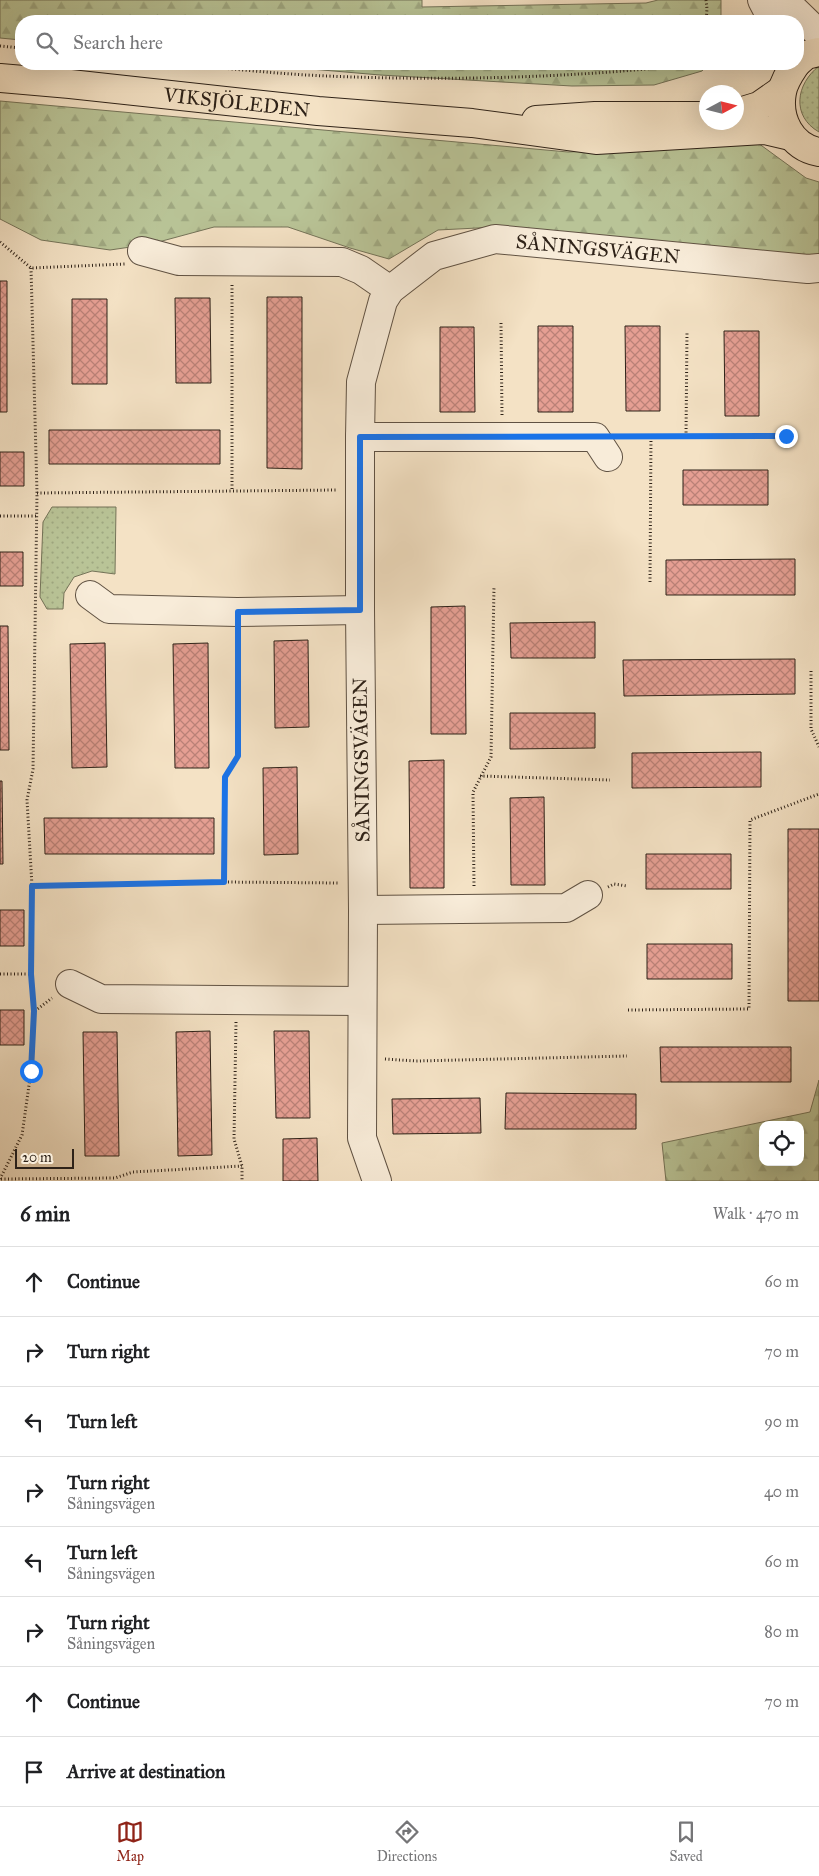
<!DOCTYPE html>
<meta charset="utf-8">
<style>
body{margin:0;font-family:"IM FELL Great Primer",serif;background:#f6f6f6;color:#202124}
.controls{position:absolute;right:15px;bottom:15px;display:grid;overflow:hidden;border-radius:10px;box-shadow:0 5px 20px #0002}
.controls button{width:45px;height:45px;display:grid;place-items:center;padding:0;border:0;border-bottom:1px solid #e0e0e0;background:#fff;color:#202124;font:25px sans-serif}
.compass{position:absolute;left:699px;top:85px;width:45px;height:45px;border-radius:50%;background:#fff;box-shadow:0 5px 20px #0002;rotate:83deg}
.scale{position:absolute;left:15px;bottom:12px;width:59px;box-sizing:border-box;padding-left:5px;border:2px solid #2e2218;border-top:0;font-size:14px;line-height:18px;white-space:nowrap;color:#2e2218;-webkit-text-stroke:4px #f8ecd9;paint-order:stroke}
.stop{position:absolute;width:15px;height:15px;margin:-11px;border:4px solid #1a73e8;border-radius:50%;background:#fff}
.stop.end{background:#1a73e8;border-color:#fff;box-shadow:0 1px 5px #0008}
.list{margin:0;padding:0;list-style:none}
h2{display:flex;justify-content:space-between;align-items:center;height:65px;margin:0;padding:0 20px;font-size:21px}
h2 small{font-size:16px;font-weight:400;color:#757577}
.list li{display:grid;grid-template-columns:32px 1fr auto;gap:15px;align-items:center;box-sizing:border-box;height:70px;padding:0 20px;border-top:1px solid #e0e0e0}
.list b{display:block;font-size:19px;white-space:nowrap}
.list p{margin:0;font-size:16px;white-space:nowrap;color:#757577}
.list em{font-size:16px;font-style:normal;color:#757577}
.icon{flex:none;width:28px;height:28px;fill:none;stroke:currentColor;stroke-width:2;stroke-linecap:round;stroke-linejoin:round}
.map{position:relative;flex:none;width:819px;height:1181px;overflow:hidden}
.search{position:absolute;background:#fff;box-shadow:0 5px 20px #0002;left:15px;right:15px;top:15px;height:55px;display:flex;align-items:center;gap:12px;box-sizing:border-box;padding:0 18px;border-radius:20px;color:#757577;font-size:19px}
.sheet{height:625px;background:#fff}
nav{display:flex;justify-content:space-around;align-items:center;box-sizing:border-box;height:70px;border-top:1px solid #e0e0e0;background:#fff;font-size:14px;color:#757577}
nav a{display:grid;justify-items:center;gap:2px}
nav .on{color:#8f2418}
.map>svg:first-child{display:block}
.grass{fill:url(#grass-dots);stroke:#747358}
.forest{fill:url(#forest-firs);stroke:#747358;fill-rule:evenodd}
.building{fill:url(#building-cross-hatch);stroke:#2e2218}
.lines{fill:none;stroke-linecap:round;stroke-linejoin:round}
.minor-casing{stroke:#605243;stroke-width:30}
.major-casing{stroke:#2e2218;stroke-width:30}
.path{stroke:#2e2218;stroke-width:3;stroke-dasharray:1 2.5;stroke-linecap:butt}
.minor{stroke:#f8ecd9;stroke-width:28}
.major{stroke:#f4e2c5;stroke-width:28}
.route{stroke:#1a73e8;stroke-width:6}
.labels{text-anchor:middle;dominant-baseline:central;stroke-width:4.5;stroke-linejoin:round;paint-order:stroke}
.street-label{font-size:20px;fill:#2e2218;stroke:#f8ecd9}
</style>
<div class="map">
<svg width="819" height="1181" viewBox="0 0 819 1181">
<defs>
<pattern id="grass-dots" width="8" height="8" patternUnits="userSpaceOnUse" patternTransform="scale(1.25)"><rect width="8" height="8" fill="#b9c497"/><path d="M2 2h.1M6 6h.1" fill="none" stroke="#9fa881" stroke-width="1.8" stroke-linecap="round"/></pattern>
<pattern id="forest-firs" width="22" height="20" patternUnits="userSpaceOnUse" patternTransform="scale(1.25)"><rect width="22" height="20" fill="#b9c497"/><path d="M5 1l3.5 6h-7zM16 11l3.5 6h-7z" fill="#9fa881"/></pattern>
<pattern id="building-cross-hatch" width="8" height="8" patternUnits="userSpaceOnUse" patternTransform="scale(1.25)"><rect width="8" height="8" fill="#e59f93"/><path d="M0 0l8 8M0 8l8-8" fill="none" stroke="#ba8177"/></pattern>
</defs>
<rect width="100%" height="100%" fill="#f4e2c5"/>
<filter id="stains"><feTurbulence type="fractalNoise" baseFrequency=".004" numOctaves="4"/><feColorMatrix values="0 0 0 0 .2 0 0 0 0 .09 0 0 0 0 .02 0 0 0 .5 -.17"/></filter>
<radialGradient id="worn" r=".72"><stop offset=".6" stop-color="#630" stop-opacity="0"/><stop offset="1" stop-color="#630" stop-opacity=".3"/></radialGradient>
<path class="grass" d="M819,66V132C791,116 796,84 819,66Z
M52,507H116L115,574L92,571L74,577L64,593L63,609H47L40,597L43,522Z"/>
<path class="forest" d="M0,0H422V7L646,3L658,0H721V21H21V40L0,38Z
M253,64H708L702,71L654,85L572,86L380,75Z
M0,101L568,152L758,143L806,178L819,182V256L497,227L438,230L389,259L350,248L288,227H214L151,244L110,250L41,240L0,219Z
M819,1080V1181H666L662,1143L810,1112ZM763,1125H800V1162H763Z"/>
<path class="building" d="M0,281H7V412H0Z
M267,297H302V469L267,468Z
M175,298H210L211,383H176Z
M72,299H107V384H72Z
M538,326H573V412H538Z
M625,326H660V411H626Z
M440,327H474L475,412H440Z
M724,331H759V416H725Z
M49,430H220V464H49Z
M0,452H24V486H0Z
M683,470H768V505H683Z
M0,552H23V586H0Z
M795,559V595H666V560Z
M465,606L466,734H431V607Z
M595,622V658H511L510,623Z
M0,626H8L9,750H0Z
M308,640L309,727L275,728L274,641Z
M105,643L107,767L72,768L70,644Z
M208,643L209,768H175L173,644Z
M795,659V694L624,696L623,660Z
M510,713H595V748L510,749Z
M761,752V787L632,788V753Z
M444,760V888H410L409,761Z
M297,767L298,854L264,855L263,768Z
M0,781H2L3,864H0Z
M544,797L545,885H511L510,798Z
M44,818H214V854H45Z
M788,829H819V1001H788Z
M646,854H731V889H646Z
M0,910H24V946H0Z
M647,944H732V979H647Z
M0,1010H24V1045H0Z
M210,1031L212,1155L178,1156L176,1032Z
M274,1031H309L310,1118H276Z
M83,1032H117L119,1156H85Z
M660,1047H791V1082H661Z
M506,1093L636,1094V1129H505Z
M480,1098L481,1133L393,1134L392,1099Z
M317,1138L318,1181H283V1139Z"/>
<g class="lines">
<defs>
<g id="minor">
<path d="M762,0L773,21"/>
<path d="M784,0L819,34"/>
<path d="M142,251L179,261L342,262L361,270L390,290"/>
<path d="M360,437H595L608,457"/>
<path d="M90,595L109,609L237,612L360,610"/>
<path d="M363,910L566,908L588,895"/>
<path d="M70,984L101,999L362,1001"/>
<path id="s1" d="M377,1181L362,1138L363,910L360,610V437L361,382L383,301L390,290L434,256L495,239L808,269L819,268"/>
</g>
<g id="major">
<path d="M798,62L806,55L819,52"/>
<path d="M796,64C790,73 784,81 782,92C777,119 791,147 819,152"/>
<path id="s2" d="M0,78L70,84L318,111L472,123L596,140L765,130L790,136"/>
<path d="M736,113L759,106L782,90"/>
<path d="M536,120L595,116H706"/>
</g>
</defs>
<use href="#minor" class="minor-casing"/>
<use href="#major" class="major-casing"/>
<path class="path" d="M706,0L707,9L706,21
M0,46L21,48
M176,64C226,68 277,74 327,76C446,81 568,78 686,65L688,64
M0,242L31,268L125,264
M232,285V490
M501,323L502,415
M651,436H786
M686,436L687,332
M621,437L651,436L650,583
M37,493L337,490
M0,516H37
M811,671V729L819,747
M480,776L610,780
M224,882L225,777L238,756V635
M32,886L224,882L339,883
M474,886L473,792L491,757L494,586
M608,887L614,884L627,886
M0,974H31
M628,1010L749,1009L750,820L819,794
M35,1011L52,998
M236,1022L234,1139L242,1166V1181
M385,1059L416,1061L627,1056
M0,1179L22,1135L31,1071L34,1011L31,974L32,886L27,800L33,769L37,493L31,268
M1,1179L115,1178L133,1172L242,1166"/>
<use href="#minor" class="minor"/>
<use href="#major" class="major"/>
</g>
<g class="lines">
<path class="route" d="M31,1071L34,1011L31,974L32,886L224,882L225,777L238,756V612L360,610V437L786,436"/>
</g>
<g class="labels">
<g class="street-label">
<text stroke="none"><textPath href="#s2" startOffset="238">VIKSJÖLEDEN</textPath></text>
<text stroke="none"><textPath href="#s1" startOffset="1121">SÅNINGSVÄGEN</textPath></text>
<text transform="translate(361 760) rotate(-91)">SÅNINGSVÄGEN</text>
</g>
</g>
<rect width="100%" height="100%" filter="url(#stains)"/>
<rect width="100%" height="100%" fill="url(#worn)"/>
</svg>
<div class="controls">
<button><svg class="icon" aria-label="locate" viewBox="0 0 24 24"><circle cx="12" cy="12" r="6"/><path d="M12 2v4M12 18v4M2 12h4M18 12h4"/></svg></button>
</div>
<svg class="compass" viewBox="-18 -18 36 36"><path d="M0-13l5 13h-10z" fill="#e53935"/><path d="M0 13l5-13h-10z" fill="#757577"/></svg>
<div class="scale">20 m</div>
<div class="stop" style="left:31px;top:1071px"></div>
<div class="stop end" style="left:786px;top:436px"></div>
<div class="search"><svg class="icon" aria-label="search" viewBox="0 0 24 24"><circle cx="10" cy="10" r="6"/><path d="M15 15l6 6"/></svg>Search here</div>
</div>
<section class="sheet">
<h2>6 min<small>Walk · 470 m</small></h2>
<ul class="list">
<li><svg class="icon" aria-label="ahead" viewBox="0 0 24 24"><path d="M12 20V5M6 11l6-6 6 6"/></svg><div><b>Continue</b></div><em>60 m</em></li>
<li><svg class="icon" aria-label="right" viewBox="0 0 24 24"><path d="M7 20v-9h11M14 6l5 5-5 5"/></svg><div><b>Turn right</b></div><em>70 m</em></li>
<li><svg class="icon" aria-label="left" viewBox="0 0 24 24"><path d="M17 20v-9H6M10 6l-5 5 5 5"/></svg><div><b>Turn left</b></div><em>90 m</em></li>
<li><svg class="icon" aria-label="right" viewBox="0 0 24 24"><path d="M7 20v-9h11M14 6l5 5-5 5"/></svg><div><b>Turn right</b><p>Såningsvägen</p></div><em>40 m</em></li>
<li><svg class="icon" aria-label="left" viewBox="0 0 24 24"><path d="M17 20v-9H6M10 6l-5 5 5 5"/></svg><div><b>Turn left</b><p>Såningsvägen</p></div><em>60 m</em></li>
<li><svg class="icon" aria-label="right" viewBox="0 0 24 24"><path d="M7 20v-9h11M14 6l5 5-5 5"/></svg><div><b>Turn right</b><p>Såningsvägen</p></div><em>80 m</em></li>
<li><svg class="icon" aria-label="ahead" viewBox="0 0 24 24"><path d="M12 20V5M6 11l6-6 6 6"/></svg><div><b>Continue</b></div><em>70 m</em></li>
<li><svg class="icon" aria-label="arrive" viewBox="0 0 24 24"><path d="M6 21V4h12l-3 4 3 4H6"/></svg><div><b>Arrive at destination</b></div></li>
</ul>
</section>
<nav>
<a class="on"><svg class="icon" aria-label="map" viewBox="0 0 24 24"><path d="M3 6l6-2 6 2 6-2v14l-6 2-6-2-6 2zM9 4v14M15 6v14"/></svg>Map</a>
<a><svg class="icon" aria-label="directions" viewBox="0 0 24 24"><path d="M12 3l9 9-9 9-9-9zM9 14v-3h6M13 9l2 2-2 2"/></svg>Directions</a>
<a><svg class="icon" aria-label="saved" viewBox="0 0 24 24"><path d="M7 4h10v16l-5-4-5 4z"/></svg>Saved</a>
</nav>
